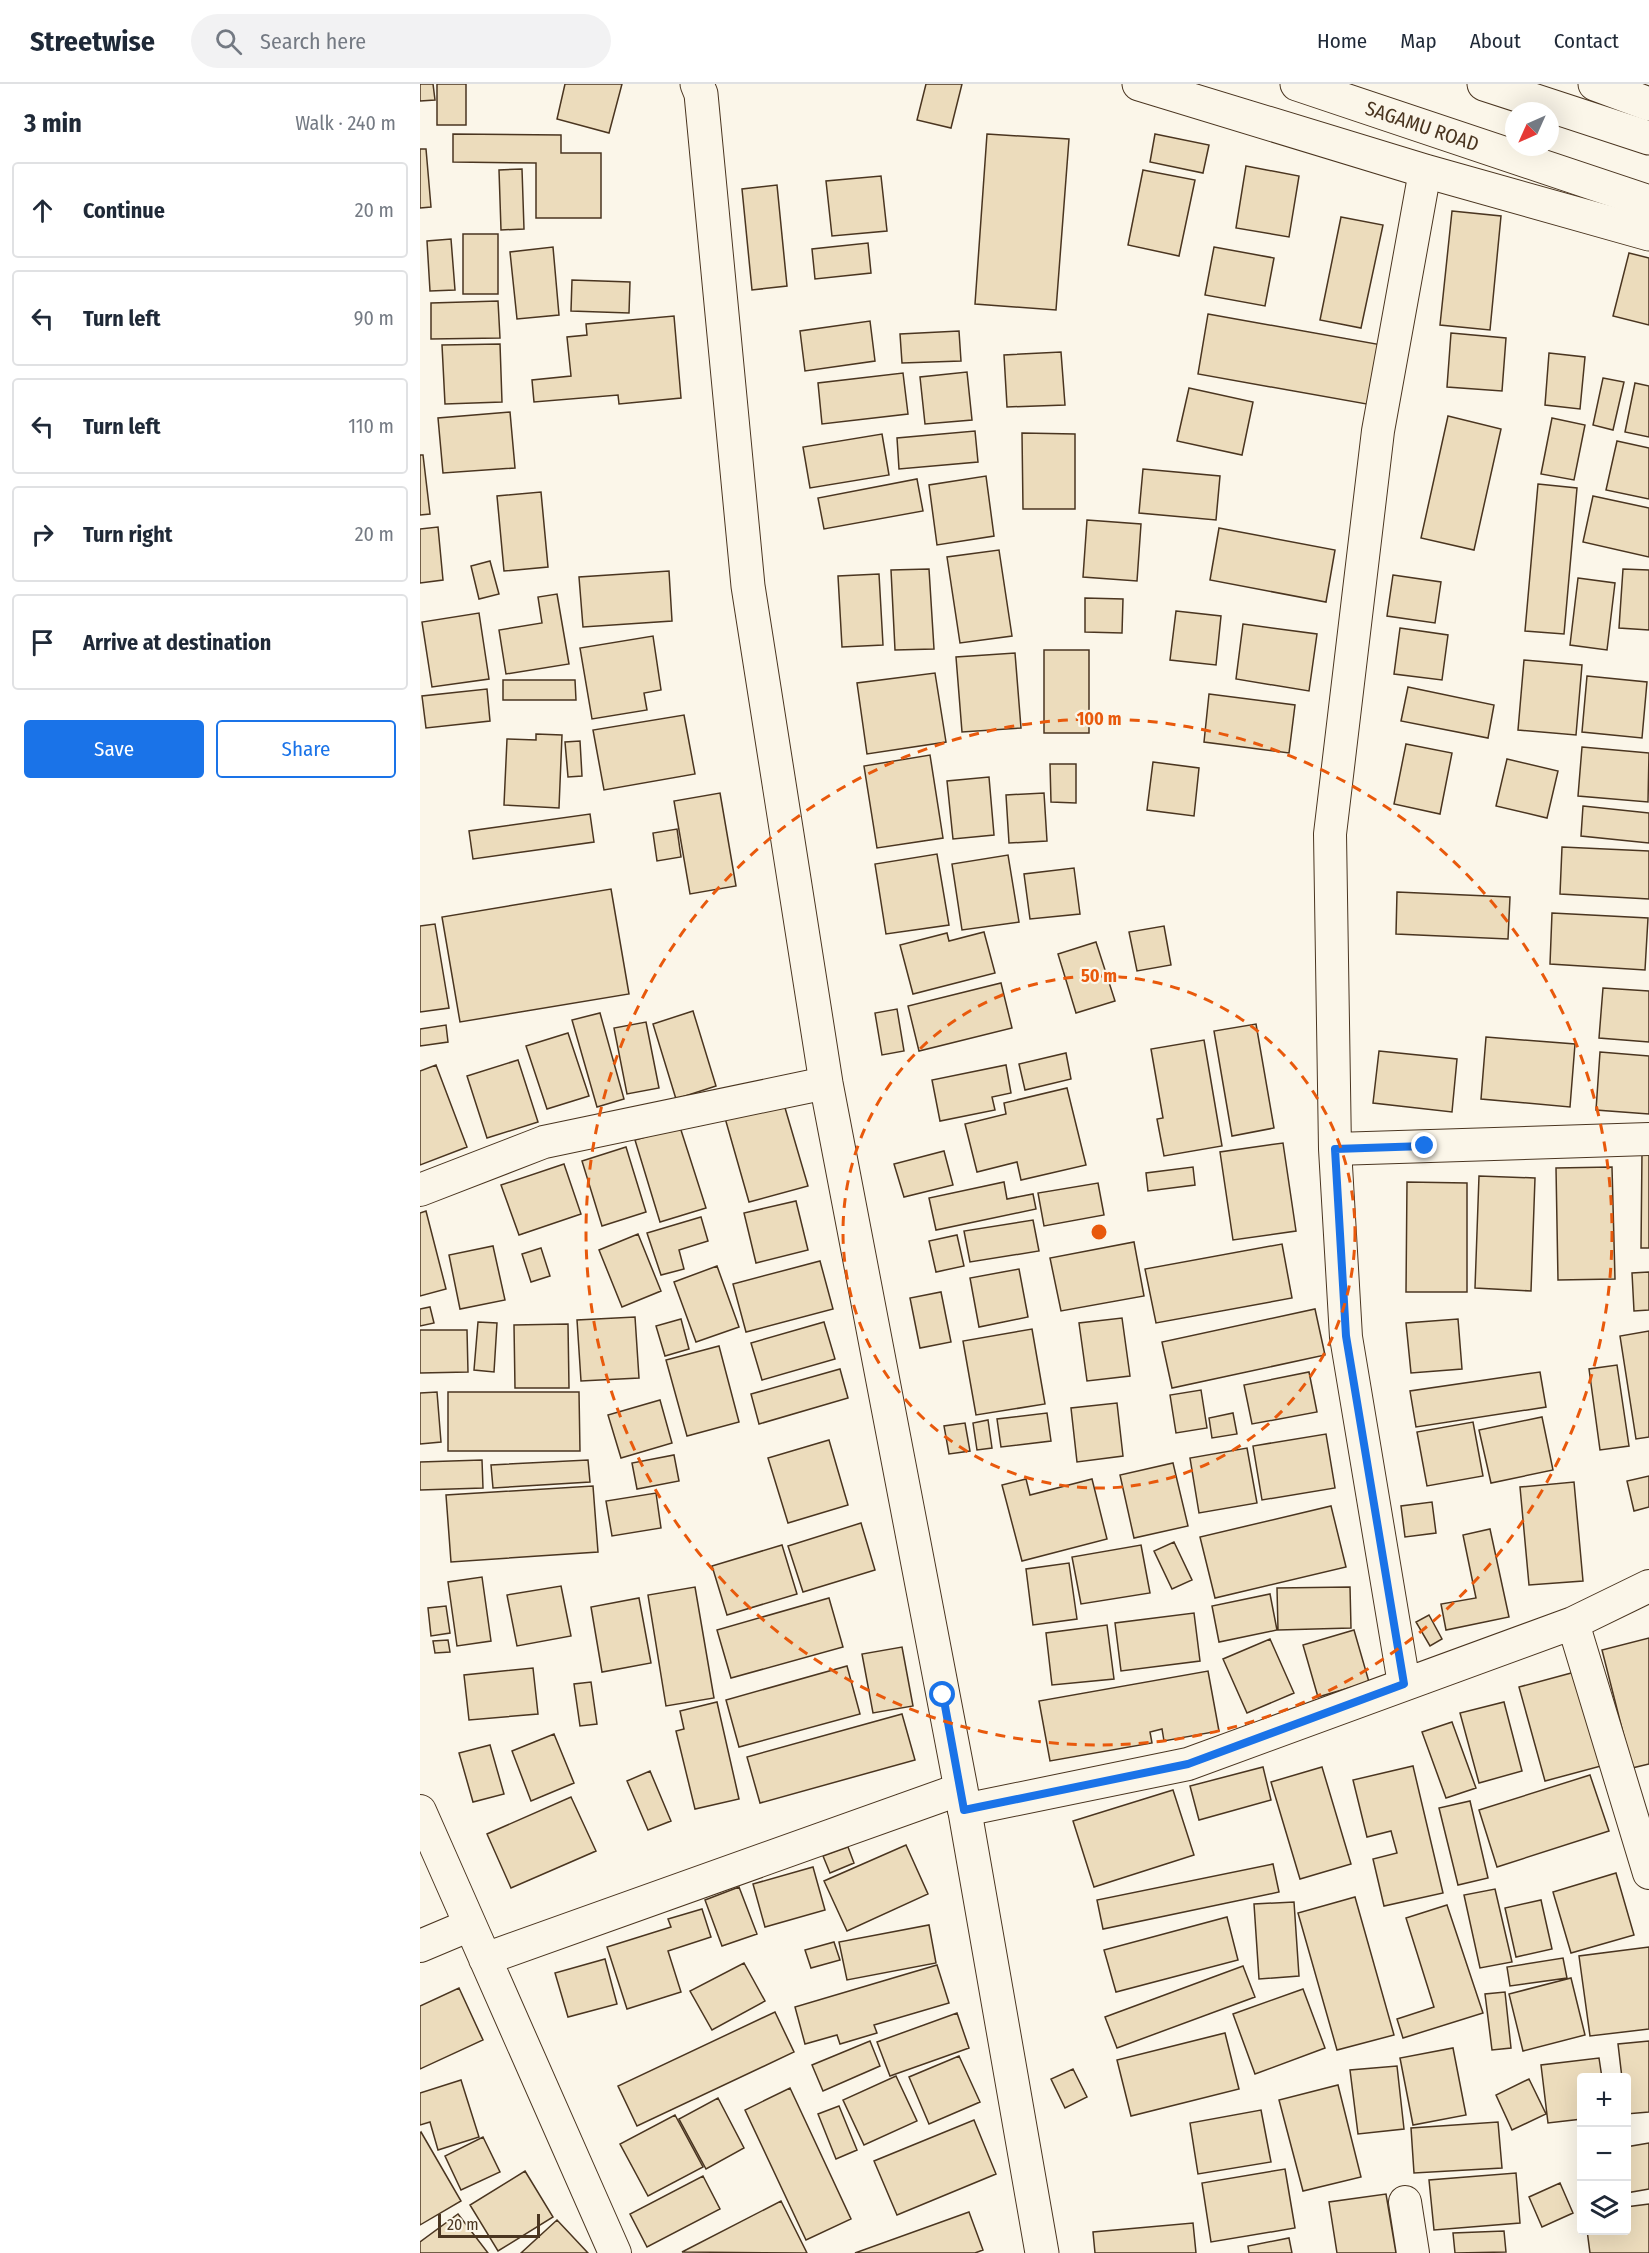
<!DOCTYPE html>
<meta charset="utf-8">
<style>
body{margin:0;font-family:"Fira Sans Condensed",sans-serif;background:#f2f2f3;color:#1f2937}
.controls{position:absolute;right:18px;bottom:18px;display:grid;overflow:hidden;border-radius:6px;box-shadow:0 6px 24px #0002}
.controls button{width:54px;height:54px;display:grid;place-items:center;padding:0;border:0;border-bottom:2px solid #e0e1e3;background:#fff;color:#1f2937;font:30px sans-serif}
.compass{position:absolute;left:1085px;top:18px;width:54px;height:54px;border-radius:50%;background:#fff;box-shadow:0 6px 24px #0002;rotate:225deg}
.scale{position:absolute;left:18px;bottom:15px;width:102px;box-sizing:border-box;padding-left:6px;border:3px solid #4a3520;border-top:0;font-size:16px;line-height:21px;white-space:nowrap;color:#4a3520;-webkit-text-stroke:4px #fbf6e9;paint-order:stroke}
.stop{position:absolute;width:18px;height:18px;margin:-14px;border:4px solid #1a73e8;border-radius:50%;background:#fff}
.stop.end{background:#1a73e8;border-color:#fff;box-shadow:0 2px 6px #0008}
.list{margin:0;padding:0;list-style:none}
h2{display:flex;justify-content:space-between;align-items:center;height:78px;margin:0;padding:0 24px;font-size:26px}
h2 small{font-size:20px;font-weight:400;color:#747a83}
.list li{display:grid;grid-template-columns:39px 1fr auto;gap:18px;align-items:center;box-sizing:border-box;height:96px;margin:0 12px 12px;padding:0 12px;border:2px solid #e0e1e3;border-radius:6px}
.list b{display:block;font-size:22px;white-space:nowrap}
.list em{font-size:20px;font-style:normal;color:#747a83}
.actions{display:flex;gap:12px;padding:18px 24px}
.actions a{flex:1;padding:14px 0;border:2px solid #1a73e8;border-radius:6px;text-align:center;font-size:21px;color:#1a73e8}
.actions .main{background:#1a73e8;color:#fff}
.icon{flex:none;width:33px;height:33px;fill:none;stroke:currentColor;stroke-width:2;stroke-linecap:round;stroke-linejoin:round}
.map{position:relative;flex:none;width:1229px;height:2169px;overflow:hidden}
header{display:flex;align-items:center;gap:36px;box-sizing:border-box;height:84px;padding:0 30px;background:#fff;border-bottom:2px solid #e0e1e3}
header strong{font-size:28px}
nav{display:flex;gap:33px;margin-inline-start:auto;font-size:21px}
.search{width:420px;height:54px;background:#f2f2f3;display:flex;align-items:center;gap:15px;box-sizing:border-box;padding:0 21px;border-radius:33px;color:#747a83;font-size:22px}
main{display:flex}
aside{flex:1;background:#fff}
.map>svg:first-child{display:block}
.building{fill:#ecdcbc;stroke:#4a3520;stroke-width:1.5}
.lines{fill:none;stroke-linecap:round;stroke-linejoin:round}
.minor-casing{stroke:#4a3520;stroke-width:34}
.tertiary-casing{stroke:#4a3520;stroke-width:35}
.primary-casing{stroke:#4a3520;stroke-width:35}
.trunk-casing{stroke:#4a3520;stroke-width:35}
.minor{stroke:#fbf6e9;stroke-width:32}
.tertiary{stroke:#fbf6e9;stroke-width:33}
.primary{stroke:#fbf6e9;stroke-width:33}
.trunk{stroke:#fbf6e9;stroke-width:33}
.route{stroke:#1a73e8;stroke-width:8}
.ring{fill:none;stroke:#e8590c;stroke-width:3;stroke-dasharray:10 8}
.labels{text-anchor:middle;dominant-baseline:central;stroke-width:4.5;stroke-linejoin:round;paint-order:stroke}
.street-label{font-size:20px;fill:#4a3520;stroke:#fbf6e9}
.centre{fill:#e8590c;stroke:#fbf6e9;stroke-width:3}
.ring-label{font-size:18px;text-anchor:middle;font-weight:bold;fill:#e8590c;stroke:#fbf6e9;stroke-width:4.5;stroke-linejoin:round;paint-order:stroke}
</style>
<header>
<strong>Streetwise</strong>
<div class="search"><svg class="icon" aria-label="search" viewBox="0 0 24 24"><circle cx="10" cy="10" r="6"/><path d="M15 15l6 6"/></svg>Search here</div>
<nav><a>Home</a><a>Map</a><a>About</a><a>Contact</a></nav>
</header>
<main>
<aside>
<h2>3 min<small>Walk · 240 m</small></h2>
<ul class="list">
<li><svg class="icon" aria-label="ahead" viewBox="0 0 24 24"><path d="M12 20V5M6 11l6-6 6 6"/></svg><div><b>Continue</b></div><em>20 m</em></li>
<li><svg class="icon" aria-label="left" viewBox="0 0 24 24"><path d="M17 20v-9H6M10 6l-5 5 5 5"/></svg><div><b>Turn left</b></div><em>90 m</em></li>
<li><svg class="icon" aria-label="left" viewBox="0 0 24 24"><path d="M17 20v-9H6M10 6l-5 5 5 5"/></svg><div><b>Turn left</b></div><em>110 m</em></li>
<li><svg class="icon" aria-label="right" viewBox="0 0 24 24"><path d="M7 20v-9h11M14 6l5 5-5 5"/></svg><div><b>Turn right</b></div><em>20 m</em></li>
<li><svg class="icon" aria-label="arrive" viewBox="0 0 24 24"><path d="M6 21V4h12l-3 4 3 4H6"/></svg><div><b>Arrive at destination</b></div></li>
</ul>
<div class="actions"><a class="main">Save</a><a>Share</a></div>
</aside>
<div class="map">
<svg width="1229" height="2169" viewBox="0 0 1229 2169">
<rect width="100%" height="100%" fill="#fbf6e9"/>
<path class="building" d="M0,0H13L15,16L0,17Z
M17,0H46V41H17Z
M145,0H202L189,49L137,35Z
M506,0H542L531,44L497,36Z
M33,50L141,51V69H181V134H116V79L33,78Z
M567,50L649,55L636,226L555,220Z
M735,50L789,61L783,89L730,78Z
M0,65H6L11,123L0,124Z
M826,82L879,92L869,153L816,144Z
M102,85L104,145L81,146L79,86Z
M723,86L775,96L759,172L708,161Z
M461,92L467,147L412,152L406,97Z
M357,101L367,202L332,206L322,105Z
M1032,127L1081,132L1070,246L1020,241Z
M921,133L963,141L941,244L900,236Z
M43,150H78V210H43Z
M31,155L35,206L10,207L7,157Z
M448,159L451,189L395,195L392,165Z
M133,163L139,231L97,235L90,168Z
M794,163L854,174L845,222L785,211Z
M1209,169L1229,174V241L1193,232Z
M152,196L210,198L209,229L151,227Z
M78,217L80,254L11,255V219Z
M788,230L962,261L952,321L778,290Z
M254,232L261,314L199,320L198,311L114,318L112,296L151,292L147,253L167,251L166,240Z
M450,237L455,277L385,287L380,247Z
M539,247L541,277L482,279L480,250Z
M1031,249L1086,254L1082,307L1027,303Z
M80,260L82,318L25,320L22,261Z
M641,268L645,321L587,323L584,271Z
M1129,269L1165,273L1160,325L1125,321Z
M547,288L552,336L505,340L500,293Z
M483,289L488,330L402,340L398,299Z
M1183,294L1204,298L1193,346L1173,341Z
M1215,299L1229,302V353L1205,348Z
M769,304L833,318L822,371L757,357Z
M90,328L95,384L23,389L18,334Z
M1028,332L1081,345L1054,466L1001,454Z
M1132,334L1165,341L1154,396L1121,390Z
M555,347L558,378L479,385L477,354Z
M602,349L655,350V425H603Z
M462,350L469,391L390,404L383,363Z
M1197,357L1229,364V415L1186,406Z
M0,371H3L10,430L0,431Z
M723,385L800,392L796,436L719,429Z
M566,392L574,452L517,461L509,401Z
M497,395L503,427L404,445L398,414Z
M1118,400L1157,404L1144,550L1105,547Z
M121,408L128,483L84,487L77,412Z
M1173,412L1229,424V473L1163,458Z
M667,436L721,440L717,497L663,493Z
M18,443L23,496L0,499V445Z
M799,444L915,466L906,518L790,496Z
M579,466L592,552L540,559L527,473Z
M70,477L79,510L59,515L51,482Z
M509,485L514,565L475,566L471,486Z
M1203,485L1229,486V546L1199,544Z
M249,487L252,537L163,543L159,493Z
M459,490L463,561L422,563L418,492Z
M973,491L1021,498L1015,539L967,532Z
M1158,494L1195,499L1187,566L1150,561Z
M137,510L149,580L86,590L79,546L122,539L118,513Z
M665,514L703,515L702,549L665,548Z
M756,527L801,532L796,581L750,576Z
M59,529L69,595L12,603L2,538Z
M823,540L897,550L889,607L816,595Z
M980,544L1028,551L1022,596L974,590Z
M233,552L241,606L224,609L227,626L172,635L160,564Z
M624,566H669V649H624Z
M595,569L601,644L542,648L536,573Z
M1104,576L1162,581L1156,651L1098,646Z
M515,589L526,658L447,670L437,599Z
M1167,592L1227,598L1222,654L1162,648Z
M83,596H155L156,616H83Z
M988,603L1074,621L1068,654L981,637Z
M67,605L70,637L6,644L2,612Z
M789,610L875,621L869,669L784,658Z
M264,631L275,690L184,706L173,646Z
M116,650L142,651L139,724L84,721L87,655L116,656Z
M160,657L162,692L148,693L145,658Z
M986,660L1032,669L1020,730L974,720Z
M1162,663L1229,669L1228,718L1158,712Z
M510,671L523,754L457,764L444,682Z
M1087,675L1138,687L1127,734L1076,722Z
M733,678L779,684L774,732L727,726Z
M630,680H656V719L631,718Z
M569,693L574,751L533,755L527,697Z
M300,709L316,802L270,810L254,717Z
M624,709L627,757L589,759L586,711Z
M1163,722L1229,729V759L1161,752Z
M170,730L174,758L53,775L49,747Z
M257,745L261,773L237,777L233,749Z
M1142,763L1229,767V815L1140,810Z
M517,770L529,841L466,850L455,780Z
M588,771L599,838L542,846L532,780Z
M654,784L660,830L610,835L604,790Z
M191,805L209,910L40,938L22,833Z
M977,808L1090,813L1088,855L976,850Z
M1132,829L1228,834L1225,886L1130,880Z
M15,840L29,924L0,928V842Z
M744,842L751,881L717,887L709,848Z
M564,848L575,889L493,910L480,861L527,849L529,857Z
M676,858L695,917L656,929L638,870Z
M581,899L592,944L499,967L488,922Z
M1183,904L1229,907V958L1179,954Z
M477,925L484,967L462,971L455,929Z
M273,927L296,1002L256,1015L233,940Z
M180,929L204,1015L177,1023L152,936Z
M226,938L239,1004L207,1010L194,944Z
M836,940L854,1044L812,1052L794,947Z
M26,941L28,958L0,962V945Z
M148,949L169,1012L127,1025L106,962Z
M1066,953L1155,960L1150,1023L1061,1015Z
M784,956L802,1062L744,1072L737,1035L743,1034L731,965Z
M959,967L1037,975L1032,1028L953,1019Z
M1180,968L1229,972V1030L1176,1026Z
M646,969L651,995L605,1006L599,980Z
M98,976L118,1038L67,1054L47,992Z
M16,981L47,1063L0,1081V987Z
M586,981L591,1009L572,1013L575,1026L520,1037L512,996Z
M647,1004L666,1081L601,1096L597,1078L557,1088L545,1040L586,1030L584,1019Z
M363,1017L388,1102L329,1118L305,1034Z
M260,1043L286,1124L240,1138L215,1056Z
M863,1059L876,1147L813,1156L800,1068Z
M206,1063L226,1128L182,1142L162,1077Z
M524,1067L533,1101L484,1113L474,1080Z
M1222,1068H1229V1164H1221Z
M144,1080L161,1130L99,1151L81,1101Z
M773,1083L775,1101L728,1107L726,1089Z
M1192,1083L1195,1195L1138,1196L1136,1084Z
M1059,1092L1115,1094L1111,1207L1055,1204Z
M584,1098L587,1115L613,1110L616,1125L516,1146L509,1114Z
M987,1098L1047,1099V1208H986Z
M678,1099L684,1131L624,1142L618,1109Z
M376,1117L388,1166L336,1179L324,1129Z
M6,1127L26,1205L0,1212V1129Z
M281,1133L288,1157L259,1166L264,1185L241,1191L227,1149Z
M613,1136L619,1167L550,1178L544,1147Z
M218,1150L241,1207L202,1223L179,1166Z
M537,1151L544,1182L516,1188L509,1157Z
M714,1158L724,1212L641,1227L630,1174Z
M862,1160L872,1214L736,1239L725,1185Z
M73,1162L85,1216L40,1225L29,1171Z
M121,1164L130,1192L111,1198L102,1170Z
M400,1177L413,1225L326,1248L313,1200Z
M297,1182L319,1243L276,1258L254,1198Z
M599,1185L608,1233L559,1243L550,1194Z
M1229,1188V1226L1214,1227L1212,1189Z
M521,1208L531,1258L500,1264L490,1214Z
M10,1223L14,1239L0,1242V1225Z
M895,1225L905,1271L752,1304L742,1258Z
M215,1233L219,1294L161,1297L157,1236Z
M702,1234L710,1292L667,1297L659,1239Z
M261,1235L269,1265L245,1272L236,1242Z
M1038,1235L1042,1285L991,1289L986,1239Z
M58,1238L77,1239L74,1288L54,1286Z
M404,1238L415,1275L342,1296L331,1259Z
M148,1240L149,1304H95L94,1241Z
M612,1245L625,1320L556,1331L543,1257Z
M0,1246H47L48,1288L0,1289Z
M1229,1247V1353L1216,1355L1200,1252Z
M299,1262L319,1338L267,1352L246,1276Z
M1197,1281L1209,1362L1180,1366L1169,1285Z
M420,1285L428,1314L339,1340L331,1310Z
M889,1288L897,1328L832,1340L824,1301Z
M1120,1288L1126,1323L996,1343L990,1307Z
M781,1306L787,1344L756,1349L750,1311Z
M17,1308L21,1358L0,1360V1309Z
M28,1308H159L160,1367H28Z
M240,1316L252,1359L201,1374L188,1331Z
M697,1319L703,1372L657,1378L651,1324Z
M627,1329L631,1357L581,1363L577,1335Z
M813,1329L817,1350L792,1354L789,1334Z
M1122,1333L1133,1386L1071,1399L1059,1346Z
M568,1336L572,1364L557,1366L553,1339Z
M1053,1338L1063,1392L1007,1402L997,1348Z
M545,1339L550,1367L529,1370L524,1342Z
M906,1350L915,1404L842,1416L833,1362Z
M409,1356L428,1421L368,1439L348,1374Z
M827,1364L837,1419L779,1429L770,1374Z
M254,1371L259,1397L217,1405L212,1379Z
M62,1376L63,1404L0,1406V1378Z
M168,1376L170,1398L73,1404L71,1381Z
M753,1379L768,1442L714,1454L700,1391Z
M1229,1392V1423L1214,1427L1207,1397Z
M606,1395L610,1411L672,1395L687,1455L602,1477L582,1401Z
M1154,1398L1163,1497L1109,1501L1100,1403Z
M173,1402L178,1468L31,1478L26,1411Z
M236,1409L241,1444L192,1452L186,1417Z
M1012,1418L1016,1449L985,1453L981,1422Z
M911,1422L926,1483L795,1514L780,1453Z
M441,1439L455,1486L383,1508L368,1462Z
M1070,1445L1089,1533L1026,1546L1021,1520L1056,1514L1043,1451Z
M754,1458L772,1496L752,1505L734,1467Z
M362,1461L377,1510L307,1531L292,1482Z
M721,1461L730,1509L661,1520L652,1473Z
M649,1479L657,1535L613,1541L606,1485Z
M62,1493L71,1557L37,1562L28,1498Z
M141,1502L151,1552L97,1562L87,1511Z
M275,1503L294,1614L246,1622L228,1511Z
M930,1503L931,1544L858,1546L857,1504Z
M850,1510L857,1546L799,1558L792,1522Z
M219,1514L231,1579L182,1588L171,1523Z
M409,1514L423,1563L311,1594L297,1546Z
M26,1522L30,1549L11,1552L8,1524Z
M774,1529L780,1577L701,1587L695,1539Z
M1009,1531L1022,1555L1010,1562L996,1538Z
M687,1541L694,1595L632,1601L626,1549Z
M934,1546L949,1598L898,1613L883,1561Z
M1229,1554V1680L1212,1684L1182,1566Z
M850,1555L874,1609L827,1629L803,1575Z
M28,1556L30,1568L15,1569L13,1557Z
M482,1563L493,1622L453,1629L442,1570Z
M427,1582L440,1630L319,1663L306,1616Z
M113,1584L118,1630L49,1636L44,1591Z
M788,1587L799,1647L744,1657L742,1645L730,1648L732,1659L630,1677L619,1617Z
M1155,1588L1181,1682L1125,1697L1099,1603Z
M171,1598L177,1640L160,1642L154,1600Z
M297,1618L319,1715L275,1725L256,1647L264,1645L260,1627Z
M1084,1618L1102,1687L1059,1699L1040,1629Z
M482,1630L495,1676L340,1719L327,1673Z
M1032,1638L1056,1704L1026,1714L1002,1648Z
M134,1650L154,1699L111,1717L92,1667Z
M70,1661L84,1710L53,1718L39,1669Z
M993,1682L1023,1809L964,1822L953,1775L977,1769L971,1747L947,1753L933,1696Z
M843,1683L851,1716L779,1736L770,1702Z
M902,1683L931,1780L880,1795L851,1698Z
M230,1687L251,1737L228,1746L207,1697Z
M1170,1691L1189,1747L1077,1783L1059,1726Z
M753,1706L774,1771L674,1803L653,1737Z
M151,1713L176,1767L91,1804L67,1750Z
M1050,1717L1068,1794L1038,1801L1019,1724Z
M486,1761L508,1810L427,1847L404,1797Z
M428,1763L434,1779L410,1789L403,1772Z
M853,1780L859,1808L683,1845L677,1816Z
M393,1783L405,1826L345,1843L333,1800Z
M1196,1789L1214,1851L1151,1869L1133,1808Z
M319,1803L337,1850L302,1862L285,1816Z
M1075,1805L1092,1878L1060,1884L1044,1811Z
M935,1813L974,1951L917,1966L878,1829Z
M1121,1816L1132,1865L1096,1873L1085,1824Z
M874,1818L879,1892L839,1895L834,1820Z
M1027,1821L1063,1929L983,1954L977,1935L1014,1923L986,1834Z
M282,1825L291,1853L248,1867L261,1908L207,1925L187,1863L251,1843L248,1835Z
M807,1833L818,1876L696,1908L684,1866Z
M509,1841L516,1879L427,1896L419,1858Z
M414,1858L420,1876L391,1884L385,1866Z
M1229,1863V1945L1170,1952L1159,1872Z
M1143,1874L1147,1894L1090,1902L1087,1883Z
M185,1875L197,1920L148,1933L135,1889Z
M324,1879L345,1917L292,1946L270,1907Z
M517,1881L529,1919L454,1941L457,1949L420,1960L417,1951L385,1960L375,1923Z
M823,1882L835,1913L697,1964L685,1933Z
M1151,1894L1165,1951L1103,1967L1089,1910Z
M39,1904L63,1956L0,1985V1922Z
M883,1905L905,1964L835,1990L813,1930Z
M1085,1908L1091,1964L1072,1966L1065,1910Z
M355,1928L374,1968L217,2042L198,2002Z
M537,1929L549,1964L470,1992L457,1958Z
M805,1949L819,2005L711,2032L697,1976Z
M450,1957L460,1982L403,2007L392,1981Z
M1229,1957V2028L1206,2030V1994H1202L1198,1960Z
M1033,1964L1046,2031L993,2041L980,1974Z
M539,1972L560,2018L509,2040L489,1993Z
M1179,1974L1182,1994H1162V2035L1128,2039L1121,1981Z
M977,1982L984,2045L938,2050L930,1986Z
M653,1985L667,2013L645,2024L631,1995Z
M476,1992L497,2037L444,2061L423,2016Z
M1109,1995L1126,2030L1092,2046L1076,2011Z
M41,1996L59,2053L18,2066L10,2038L0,2041V2009Z
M918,2001L941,2093L883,2107L859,2016Z
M370,2004L431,2135L386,2156L325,2026Z
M298,2014L324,2064L286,2085L259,2035Z
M419,2022L437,2066L416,2075L398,2030Z
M841,2026L851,2078L778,2090L770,2039Z
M255,2031L283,2083L228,2112L200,2060Z
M554,2036L576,2090L477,2131L454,2077Z
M1078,2038L1082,2084L994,2089L991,2044Z
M1,2048L41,2117L0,2141V2049Z
M63,2053L80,2088L41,2106L25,2072Z
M1229,2059V2105L1206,2109V2063Z
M865,2085L875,2144L791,2158L782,2099Z
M105,2087L133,2133L78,2167L50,2121Z
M1096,2089L1100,2139L1014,2146L1009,2096Z
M283,2092L300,2125L227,2163L210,2130Z
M1140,2099L1153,2129L1122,2143L1109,2113Z
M966,2110L976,2169H917L909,2118Z
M361,2117L387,2169L262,2168Z
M1229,2120V2169H1170L1167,2146H1206V2123Z
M549,2128L563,2166L555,2169H435Z
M38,2130L68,2169H0V2158Z
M137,2136L168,2169H101Z
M773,2139L776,2169H675L673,2148Z
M1084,2147L1086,2168L1035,2169L1033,2149Z
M869,2154L872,2169H829L828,2162Z"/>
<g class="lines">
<defs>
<path id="minor" d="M915,1065L1229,1055
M0,1106L124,1058L406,999
M1153,1539L1229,1789
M984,1600L926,1253L915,1065L910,750L958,347L1005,87
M544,1726L768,1680L1153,1539L1229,1502
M0,1727L195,2169
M0,1862L50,1841
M65,1875L541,1705
M985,2118L993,2169"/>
<path id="tertiary" d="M277,0L281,10L328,502L406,999L541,1705L622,2169"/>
<path id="primary" d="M719,0L1005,87L1229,150
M1175,0L1229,20"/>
<g id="trunk">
<path id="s1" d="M877,0L1229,118"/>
<path d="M1064,0L1229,54"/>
</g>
</defs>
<use href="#minor" class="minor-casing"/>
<use href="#tertiary" class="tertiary-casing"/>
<use href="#primary" class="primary-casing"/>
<use href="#trunk" class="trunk-casing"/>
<use href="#minor" class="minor"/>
<use href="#tertiary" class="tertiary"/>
<use href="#primary" class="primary"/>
<use href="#trunk" class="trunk"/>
</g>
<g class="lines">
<path class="route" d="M523,1611L544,1726L768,1680L984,1600L926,1252L915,1065L1005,1062"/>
</g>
<g class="ring">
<circle cx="679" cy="1148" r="256"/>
<circle cx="679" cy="1148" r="513"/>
</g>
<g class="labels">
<g class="street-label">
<text stroke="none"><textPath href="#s1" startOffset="132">SAGAMU ROAD</textPath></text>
</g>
</g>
<circle cx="679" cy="1148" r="9" class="centre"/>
<g class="ring-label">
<text x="679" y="641">100 m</text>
<text x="679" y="898">50 m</text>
</g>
</svg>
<div class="controls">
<button>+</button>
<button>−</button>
<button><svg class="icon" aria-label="layers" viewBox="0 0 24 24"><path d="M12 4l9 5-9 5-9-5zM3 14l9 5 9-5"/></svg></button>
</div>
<svg class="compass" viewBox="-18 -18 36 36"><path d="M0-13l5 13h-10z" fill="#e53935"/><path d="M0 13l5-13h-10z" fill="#747a83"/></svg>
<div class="scale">20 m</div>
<div class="stop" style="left:523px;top:1611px"></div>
<div class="stop end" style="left:1005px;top:1062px"></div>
</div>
</main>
